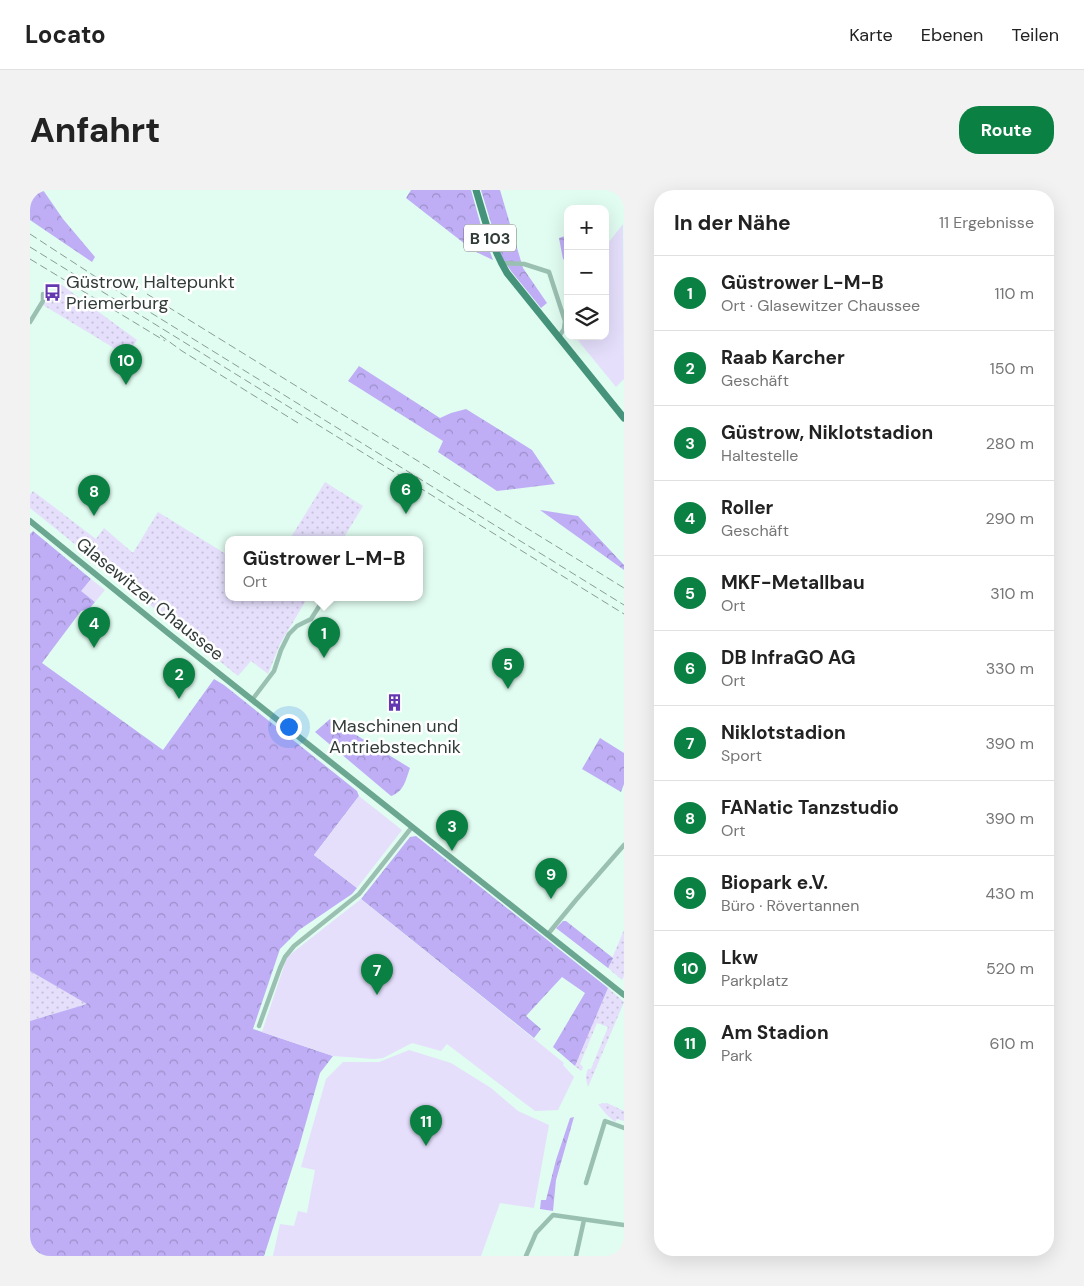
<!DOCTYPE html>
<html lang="de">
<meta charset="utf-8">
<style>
body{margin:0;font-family:"DM Sans",sans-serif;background:#f2f2f2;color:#222}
.controls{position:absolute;right:15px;top:15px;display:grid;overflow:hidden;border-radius:10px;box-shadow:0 5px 20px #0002}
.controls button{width:45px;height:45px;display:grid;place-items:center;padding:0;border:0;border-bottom:1px solid #e0e0e0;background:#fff;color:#222;font:25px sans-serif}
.you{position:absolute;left:258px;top:536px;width:18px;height:18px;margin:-12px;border:4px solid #fff;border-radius:50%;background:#1a73e8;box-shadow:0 0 0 8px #1a73e833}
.badge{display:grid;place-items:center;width:32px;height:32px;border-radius:50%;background:#0b8043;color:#fff;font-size:16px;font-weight:700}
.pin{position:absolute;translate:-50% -41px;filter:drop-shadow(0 1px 2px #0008)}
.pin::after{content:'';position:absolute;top:26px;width:18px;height:15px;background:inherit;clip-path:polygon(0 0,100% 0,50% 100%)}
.popup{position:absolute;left:195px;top:346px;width:198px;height:65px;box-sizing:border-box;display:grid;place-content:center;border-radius:10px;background:#fff;filter:drop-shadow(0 1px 4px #0005);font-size:16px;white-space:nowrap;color:#767676}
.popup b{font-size:19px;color:#222}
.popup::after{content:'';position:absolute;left:50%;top:100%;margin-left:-10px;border:10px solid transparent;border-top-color:#fff}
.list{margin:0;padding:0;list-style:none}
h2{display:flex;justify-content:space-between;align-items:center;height:65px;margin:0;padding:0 20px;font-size:21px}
h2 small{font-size:16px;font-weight:400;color:#767676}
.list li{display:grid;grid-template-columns:32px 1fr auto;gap:15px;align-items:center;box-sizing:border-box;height:75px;padding:0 20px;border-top:1px solid #e0e0e0}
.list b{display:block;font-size:19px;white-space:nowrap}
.list p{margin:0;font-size:16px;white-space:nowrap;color:#767676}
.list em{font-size:16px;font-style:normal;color:#767676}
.icon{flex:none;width:28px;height:28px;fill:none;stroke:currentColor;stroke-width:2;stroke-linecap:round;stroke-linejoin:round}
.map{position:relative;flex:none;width:594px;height:1066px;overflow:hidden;border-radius:20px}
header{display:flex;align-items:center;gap:30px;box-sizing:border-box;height:70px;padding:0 25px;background:#fff;border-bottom:1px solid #e0e0e0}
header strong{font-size:24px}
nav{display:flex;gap:28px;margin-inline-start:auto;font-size:18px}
.intro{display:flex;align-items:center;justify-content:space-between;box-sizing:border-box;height:120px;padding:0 30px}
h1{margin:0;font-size:35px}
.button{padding:12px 22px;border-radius:20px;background:#0b8043;color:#fff;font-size:18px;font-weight:700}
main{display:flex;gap:30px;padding:0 30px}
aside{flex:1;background:#fff;border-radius:20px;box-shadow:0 5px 20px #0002}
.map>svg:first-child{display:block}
.grass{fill:url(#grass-dots)}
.forest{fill:url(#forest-crowns)}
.garden{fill:#e5dffc}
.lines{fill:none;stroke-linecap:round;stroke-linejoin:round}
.street{stroke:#9ac0b2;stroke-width:4.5}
.secondary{stroke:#6ba691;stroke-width:6}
.primary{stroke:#45937a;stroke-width:7}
.rail{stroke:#8a9d96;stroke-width:1;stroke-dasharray:8 4;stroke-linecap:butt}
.labels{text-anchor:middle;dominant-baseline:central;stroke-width:5;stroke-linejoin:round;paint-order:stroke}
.shield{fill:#fff;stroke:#6f7674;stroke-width:1}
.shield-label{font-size:16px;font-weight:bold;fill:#313c38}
.poi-label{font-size:18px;fill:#313c38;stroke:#fff;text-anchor:start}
.street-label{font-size:18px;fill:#313c38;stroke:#fff}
</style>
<header>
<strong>Locato</strong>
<nav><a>Karte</a><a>Ebenen</a><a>Teilen</a></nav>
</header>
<div class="intro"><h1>Anfahrt</h1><a class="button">Route</a></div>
<main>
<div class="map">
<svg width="594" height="1066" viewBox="0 0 594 1066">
<defs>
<pattern id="grass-dots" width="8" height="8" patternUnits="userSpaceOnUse" patternTransform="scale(1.25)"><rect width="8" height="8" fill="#e5dffc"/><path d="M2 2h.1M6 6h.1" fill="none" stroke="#c5c0d9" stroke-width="1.8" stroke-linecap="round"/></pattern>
<pattern id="forest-crowns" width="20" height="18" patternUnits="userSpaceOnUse" patternTransform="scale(1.25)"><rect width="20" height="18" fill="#bfaef6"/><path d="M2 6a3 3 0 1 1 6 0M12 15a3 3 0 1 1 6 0" fill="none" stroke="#9c8fc8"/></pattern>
</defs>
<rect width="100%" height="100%" fill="#e1fcf1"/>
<path class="grass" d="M29,93L107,150L97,166L13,115L18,107L20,108Z
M295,292L333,316L313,349H260Z
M3,301L66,349L74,338L103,363L128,322L199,366V407H278L250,454L238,484L221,471L208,486L0,318V305Z
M594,740V786L592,790L578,778Z
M0,781L58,814L0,831Z
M578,798L594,812L558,897C556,890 555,886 558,879H561L578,837L567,833L550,874L553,877L552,880L551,881L545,876Z
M577,913L594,921V931L587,929L585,932L576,924L568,914Z"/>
<path class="forest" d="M0,0H13L33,29L65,67L62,72L0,30Z
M381,0H441L453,43L463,70L444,61L376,8Z
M451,0H470L493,78L517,113L511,118L481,81L471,66Z
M538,45V72L533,69L529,48Z
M329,176L410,228L421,223L436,219L502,260L525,294L467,301L408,262L413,251L318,191Z
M510,320L548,326L594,375V380Z
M3,341L61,389L52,401L65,412L59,419L51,421L12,473L133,560L184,489L194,495L327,601L329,606L284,665L327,698L322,704L269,740L250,759L223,839L303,866L290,883L269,957L234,1066H0V831L57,814L0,781V344Z
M300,529L380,578C376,589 374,602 361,606L285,542Z
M570,548L594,563V594L591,602L552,579Z
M386,646L578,798L545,876L523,857L555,803L532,787L496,826L511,839L504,848L331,709L380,647Z
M533,731H536L583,768L578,778L526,738Z
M544,927L526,990L523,1021L510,1019L511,1010H516L526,970L540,928Z"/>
<path class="garden" d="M593,34L594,189L586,197L546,148L548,146H575V112L579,109L575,100V57Z
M61,389L75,400L65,412L51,401Z
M329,606L372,640L327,698L284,665Z
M331,709L534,873L533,875L544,887L528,920L505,921L417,854L411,861L382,853L353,868L344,869L303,866L232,842L257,767Z
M379,860L421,873L461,898L488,921L519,935L504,1018L470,1013L451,1066H243L250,1034L264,1036L268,1021L277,1023L285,980L271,977L296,889L313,872H349Z"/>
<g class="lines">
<path class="street" d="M471,73L494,74L519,82L535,131L534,139L528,148
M0,132L13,111V104
M222,510L244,481L251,460L259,444L267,436L281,429L295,407
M518,744L546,710L594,655
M229,836L250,778L255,767L264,756L329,704L382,637
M556,993L575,931L594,938
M496,1066L506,1043L523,1025L594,1035
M546,1066L554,1030"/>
<path class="secondary" d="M0,331L138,443L594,805"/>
<path class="primary" d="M446,0C455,30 461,56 477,83L594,228"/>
<path class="rail" d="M0,44L118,121L594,415
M0,57L594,424
M0,69L135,151
M117,104L594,398
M130,145L152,161L268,233"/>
</g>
<defs>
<symbol id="bus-bare" viewBox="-9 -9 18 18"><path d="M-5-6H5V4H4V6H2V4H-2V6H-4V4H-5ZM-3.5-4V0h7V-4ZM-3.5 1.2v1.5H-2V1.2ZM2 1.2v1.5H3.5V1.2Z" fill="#6338b0" stroke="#fff" stroke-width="2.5" paint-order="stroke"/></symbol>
<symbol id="building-bare" viewBox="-9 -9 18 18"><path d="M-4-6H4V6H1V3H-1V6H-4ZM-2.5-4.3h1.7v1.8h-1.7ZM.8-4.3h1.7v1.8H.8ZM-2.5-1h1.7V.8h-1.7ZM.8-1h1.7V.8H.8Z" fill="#6338b0" stroke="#fff" stroke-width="2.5" paint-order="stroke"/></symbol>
</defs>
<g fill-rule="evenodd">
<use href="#bus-bare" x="10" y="90" width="25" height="25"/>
<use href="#building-bare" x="352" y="500" width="25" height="25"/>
</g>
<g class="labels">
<rect class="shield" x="434" y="34.5" width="52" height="27" rx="4"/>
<g class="shield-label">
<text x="460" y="48">B 103</text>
</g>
<g class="poi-label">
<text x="36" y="92">Güstrow, Haltepunkt<tspan x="36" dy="21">Priemerburg</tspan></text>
<text x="365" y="536" text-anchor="middle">Maschinen und<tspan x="365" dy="21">Antriebstechnik</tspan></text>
</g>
<g class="street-label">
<text transform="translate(120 409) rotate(39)">Glasewitzer Chaussee</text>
</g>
</g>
</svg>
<div class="controls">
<button>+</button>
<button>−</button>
<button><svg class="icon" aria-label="layers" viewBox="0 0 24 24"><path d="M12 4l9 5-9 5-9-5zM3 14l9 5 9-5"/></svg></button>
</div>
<div class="you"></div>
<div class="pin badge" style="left:294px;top:468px">1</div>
<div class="popup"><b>Güstrower L-M-B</b>Ort</div>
<div class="pin badge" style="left:149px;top:509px">2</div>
<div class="pin badge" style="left:422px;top:661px">3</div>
<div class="pin badge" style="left:64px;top:458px">4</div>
<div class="pin badge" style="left:478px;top:499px">5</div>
<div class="pin badge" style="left:376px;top:324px">6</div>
<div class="pin badge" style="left:347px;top:805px">7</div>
<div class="pin badge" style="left:64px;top:326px">8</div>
<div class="pin badge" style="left:521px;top:709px">9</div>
<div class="pin badge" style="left:96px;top:195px">10</div>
<div class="pin badge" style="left:396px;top:956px">11</div>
</div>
<aside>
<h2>In der Nähe<small>11 Ergebnisse</small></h2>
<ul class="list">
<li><span class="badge">1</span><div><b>Güstrower L-M-B</b><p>Ort · Glasewitzer Chaussee</p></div><em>110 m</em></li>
<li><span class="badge">2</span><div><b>Raab Karcher</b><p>Geschäft</p></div><em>150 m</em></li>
<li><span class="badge">3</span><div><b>Güstrow, Niklotstadion</b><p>Haltestelle</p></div><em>280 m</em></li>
<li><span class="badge">4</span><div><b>Roller</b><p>Geschäft</p></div><em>290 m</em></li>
<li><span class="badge">5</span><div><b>MKF-Metallbau</b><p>Ort</p></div><em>310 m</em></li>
<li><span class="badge">6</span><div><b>DB InfraGO AG</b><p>Ort</p></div><em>330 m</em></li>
<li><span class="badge">7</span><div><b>Niklotstadion</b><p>Sport</p></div><em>390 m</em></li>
<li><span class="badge">8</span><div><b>FANatic Tanzstudio</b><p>Ort</p></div><em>390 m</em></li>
<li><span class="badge">9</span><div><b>Biopark e.V.</b><p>Büro · Rövertannen</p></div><em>430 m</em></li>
<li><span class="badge">10</span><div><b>Lkw</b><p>Parkplatz</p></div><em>520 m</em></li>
<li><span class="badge">11</span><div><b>Am Stadion</b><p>Park</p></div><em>610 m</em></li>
</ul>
</aside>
</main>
